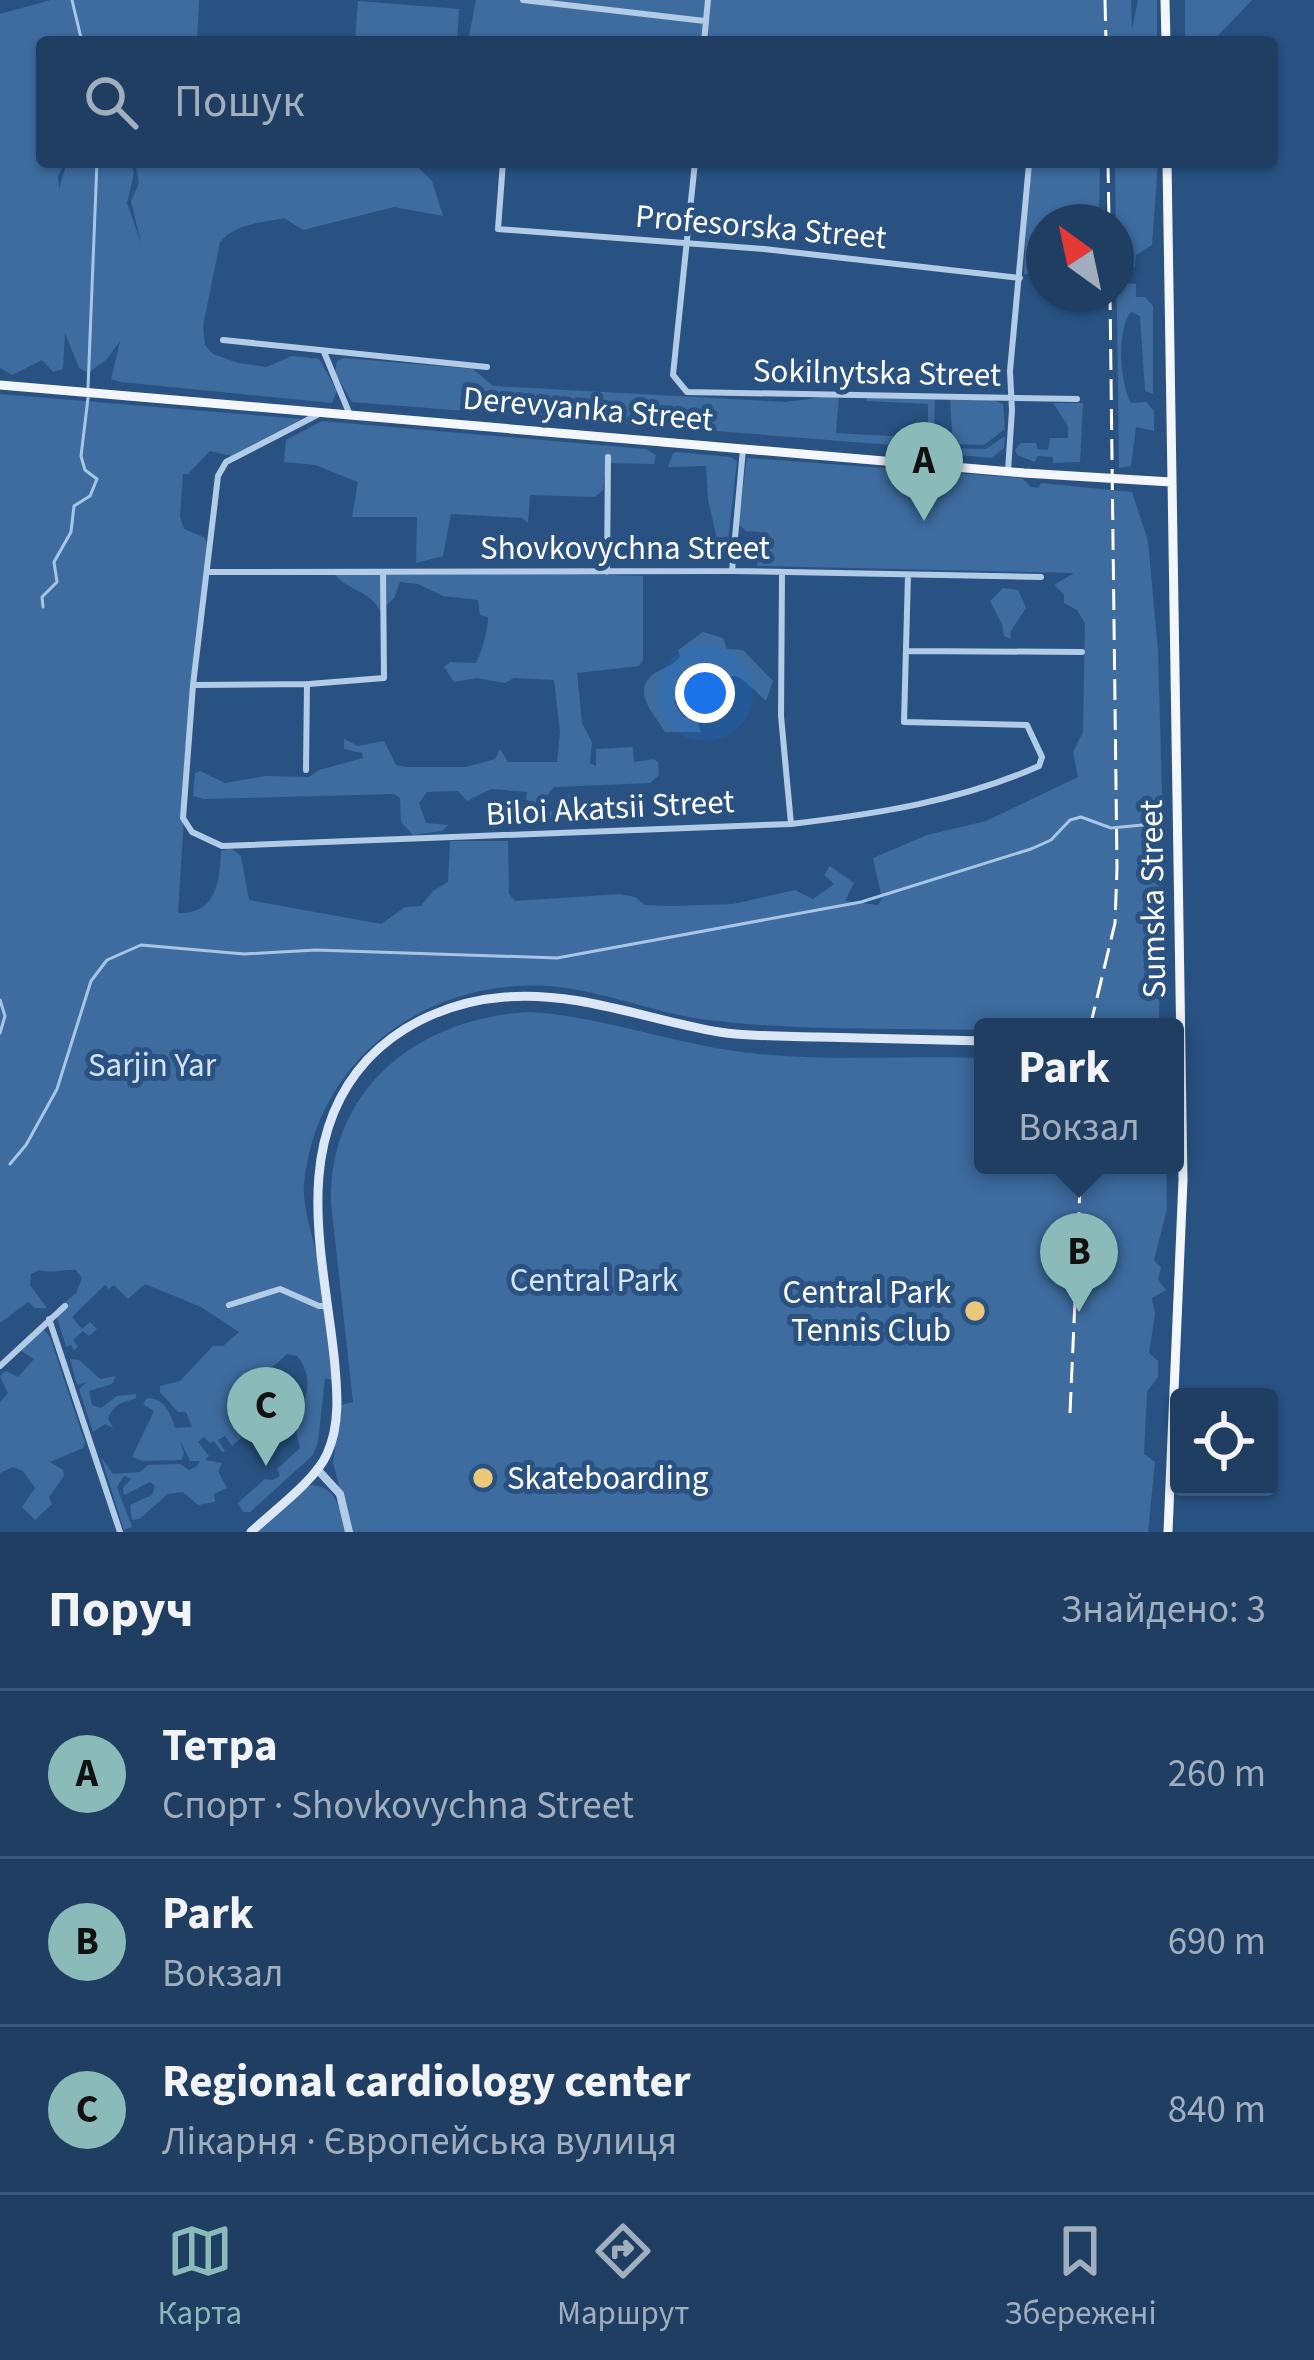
<!DOCTYPE html>
<html lang="uk">
<meta charset="utf-8">
<style>
body{margin:0;font-family:"Source Sans 3",sans-serif;background:#2c496b;color:#f1f3f6}
.controls{position:absolute;right:36px;bottom:36px;display:grid;overflow:hidden;border-radius:12px;box-shadow:0 3px 9px #0004}
.controls button{width:108px;height:108px;display:grid;place-items:center;padding:0;border:0;border-bottom:3px solid #3c5777;background:#1f3e62;color:#f1f3f6;font:60px sans-serif}
.compass{position:absolute;left:1026px;top:204px;width:108px;height:108px;border-radius:50%;background:#1f3e62;box-shadow:0 3px 9px #0004;rotate:327deg}
.you{position:absolute;left:705px;top:693px;width:42px;height:42px;margin:-30px;border:9px solid #fff;border-radius:50%;background:#1a73e8;box-shadow:0 0 0 18px #1a73e833}
.badge{display:grid;place-items:center;width:78px;height:78px;border-radius:50%;background:#8bbbb9;color:#111;font-size:39px;font-weight:700}
.pin{position:absolute;translate:-50% -99px;filter:drop-shadow(0 3px 6px #0008)}
.pin::after{content:'';position:absolute;top:63px;width:42px;height:36px;background:inherit;clip-path:polygon(0 0,100% 0,50% 100%)}
.popup{position:absolute;left:974px;top:1018px;width:210px;height:156px;box-sizing:border-box;display:grid;place-content:center;border-radius:12px;background:#1f3e62;filter:drop-shadow(0 3px 9px #0005);font-size:39px;white-space:nowrap;color:#a1aebe}
.popup b{font-size:45px;color:#f1f3f6}
.popup::after{content:'';position:absolute;left:50%;top:100%;margin-left:-24px;border:24px solid transparent;border-top-color:#1f3e62}
.list{margin:0;padding:0;list-style:none}
h2{display:flex;justify-content:space-between;align-items:center;height:156px;margin:0;padding:0 48px;font-size:51px}
h2 small{font-size:39px;font-weight:400;color:#a1aebe}
.list li{display:grid;grid-template-columns:78px 1fr auto;gap:36px;align-items:center;box-sizing:border-box;height:168px;padding:0 48px;border-top:3px solid #3c5777}
.list b{display:block;font-size:45px;white-space:nowrap}
.list p{margin:0;font-size:39px;white-space:nowrap;color:#a1aebe}
.list em{font-size:39px;font-style:normal;color:#a1aebe}
.icon{flex:none;width:66px;height:66px;fill:none;stroke:currentColor;stroke-width:2;stroke-linecap:round;stroke-linejoin:round}
.map{position:relative;flex:none;width:1314px;height:1532px;overflow:hidden}
.search{position:absolute;background:#1f3e62;box-shadow:0 3px 9px #0004;left:36px;right:36px;top:36px;height:132px;display:flex;align-items:center;gap:30px;box-sizing:border-box;padding:0 42px;border-radius:12px;color:#a1aebe;font-size:45px}
.sheet{height:660px;background:#1f3e62}
nav{display:flex;justify-content:space-around;align-items:center;box-sizing:border-box;height:168px;border-top:3px solid #3c5777;background:#1f3e62;font-size:33px;color:#a1aebe}
nav a{display:grid;justify-items:center;gap:6px}
nav .on{color:#8bbbb9}
.map>svg:first-child{display:block}
.green{fill:#3e6c9f}
.lines{fill:none;stroke-linecap:round;stroke-linejoin:round}
.stream{stroke:#a7c6e6;stroke-width:3}
.minor{stroke:#b2cbe6;stroke-width:6}
.tertiary{stroke:#b2cbe6;stroke-width:8}
.secondary{stroke:#dbe7f6;stroke-width:9}
.primary{stroke:#f3f7fd;stroke-width:9}
.rail{stroke:#fff;stroke-width:3;stroke-dasharray:21 9;stroke-linecap:butt}
.poi-dot{fill:#ecc97a;stroke:#295282;stroke-width:4.5}
.labels{text-anchor:middle;dominant-baseline:central;stroke-width:10;stroke-linejoin:round;paint-order:stroke}
.street-label{font-size:33px;fill:#fff;stroke:#295282}
.park-label{font-size:33px;fill:#d5e4f5;stroke:#295282}
.poi-label{font-size:33px;fill:#fff;stroke:#295282;text-anchor:end}
</style>
<div class="map">
<svg width="1314" height="1532" viewBox="0 0 1314 1532">
<rect width="100%" height="100%" fill="#295282"/>
<path class="green" d="M51,0H199L197,42H42V162H65L58,176L59,189L67,162H131L134,173L127,203L141,243L131,201L139,183L135,162H421L418,167L432,181L443,216L394,207L303,230L284,218C261,223 236,223 220,242L203,326L205,345L213,354L238,363L266,367L292,356L319,359L337,391L332,403L121,382L111,379L120,341L107,359L88,373L79,368L65,333L63,369L53,372L42,360L12,375L0,368V14Z
M476,0H1131L1132,29L1138,0H1157V42H1050L1049,37H1043L1041,42H468Z
M1185,0H1252L1212,42H1185Z
M358,1L459,9L457,42H355Z
M1009,162H1100L1099,222H1044V274H1024L1029,165Z
M1115,162H1158L1152,245L1136,255L1135,267L1125,269L1126,283L1136,284V297H1145L1153,306V394L1145,391L1140,316L1131,312C1116,330 1120,383 1131,403L1146,402L1154,411V431L1136,427L1131,466L1119,468Z
M344,358L473,369L493,386L786,402L839,395L836,433L909,437L911,427H915L919,443L916,447L352,402L335,373L337,361Z
M0,394L302,419L232,456L210,451L188,474H183L180,517L184,529L204,537L207,543L194,656L178,913C216,915 220,881 221,851L231,848L241,856L249,900L381,924L405,907L421,906L433,891L448,882L450,841H508L509,894L515,901L620,894L635,897L645,905L671,906L733,904L795,890L813,899L834,884L824,875L830,866L854,883L845,901L878,905L882,899L873,858L927,835L986,821L1078,777L1073,752L1083,732L1085,623L1077,610L1064,603V594L1054,585L1074,573L757,566L760,532L746,531L738,524L747,458L1022,478L1031,487L1038,488L1041,483L1132,492L1148,541L1158,651L1163,829L1159,1021L1154,1027H983V1030C892,1028 798,1031 708,1020C654,1013 602,990 547,986C426,979 316,1059 304,1184C302,1208 314,1240 319,1264C327,1303 332,1342 337,1382L325,1378L318,1442L313,1455L250,1512H243L238,1503L265,1479L273,1480L280,1476L277,1469L300,1448L295,1427C304,1401 317,1381 297,1356L287,1354L269,1370L256,1392L273,1410L232,1446L225,1436L218,1440L225,1451L222,1452L214,1441L210,1443L204,1437L198,1442L209,1456L205,1460L222,1463L218,1471L227,1488L214,1494L215,1502L198,1505L183,1492L168,1494L139,1519L132,1520L130,1505L152,1495L155,1486L150,1482L124,1495L123,1488L131,1479L124,1476L117,1487L132,1527L124,1530L101,1457L113,1474L140,1472L148,1465L180,1464L189,1470L197,1466L200,1461H190L180,1440L184,1454L181,1460L143,1461L132,1457L154,1411L143,1404L147,1398C164,1398 171,1413 175,1428L192,1427L186,1412H178L160,1392V1386L180,1381L213,1346H223L239,1332L201,1307L145,1284L128,1299L114,1285L109,1289L105,1285L72,1317L82,1329L90,1322L97,1329L89,1336L83,1331L73,1340L78,1347L74,1350L71,1345L66,1347L55,1311L76,1293L82,1278L76,1270C62,1269 54,1274 39,1270L31,1274L30,1285L47,1308H35L28,1302L0,1323Z
M867,398L935,399L934,441L950,448L986,449L1005,436L1004,448L991,458L928,452V404L867,401Z
M950,400H994L1003,404L1005,429L984,445L953,444Z
M1053,403H1083L1080,462L1053,463V457L1037,456L1035,462L1017,455L1015,450L1021,443H1036L1037,449L1048,450L1050,438H1068V426Z
M322,421L646,449L656,455L654,464L606,463L603,490L595,497L530,495L528,523L522,518L451,514L443,556L416,563L417,517H352L358,482L315,465L284,462L286,440Z
M677,452L730,457L737,461L726,558L707,555L709,546L718,544L708,499L706,466L668,467L673,453Z
M507,572L643,576V660L639,666L577,673L582,723L592,742L590,763L596,766V749L633,747L634,762L654,759L658,762L659,775L650,783L554,787L543,800L549,812L563,808L568,794L576,799L566,817L556,824L542,821L535,805L526,799L527,792L491,789L467,801L458,791L427,792L419,803L426,823L448,825L442,831L413,835L401,822L400,798L394,794L204,799L193,796L195,773L200,771L225,783L266,776L309,777L319,770L363,758L362,753L344,749V739L358,746L384,741L396,765L406,767H466L495,759L500,749L508,762H557L560,732L554,680L514,678L505,683L477,678L454,682L444,667L450,662L476,663C482,652 488,629 488,617L480,615L478,600L443,596L418,584L400,582L394,598L380,611C371,591 347,590 334,574Z
M1003,588L1018,590L1026,608L1010,632L1011,639L1004,636L1002,624L990,601Z
M703,632L723,638L727,649L743,650L773,681L766,701C726,664 742,675 697,691C691,693 683,693 677,696L674,702L682,716L697,720L701,732H665C656,715 629,692 655,673C665,667 672,666 680,657L678,650Z
M531,1012C605,1017 676,1045 750,1053C827,1062 906,1055 983,1058V1165H1166L1167,1209L1154,1260L1161,1268L1158,1279L1166,1290L1152,1298L1155,1314L1149,1353L1158,1361V1377L1147,1392L1144,1454L1155,1462L1148,1532H351L333,1463L341,1405L353,1402L331,1203C329,1086 421,1017 531,1012Z
M43,1329L50,1337L85,1443L83,1448L50,1462L63,1470L64,1476L49,1497L52,1504L35,1520L22,1507L35,1488L23,1471L13,1467L0,1473V1402L8,1393L0,1376L6,1371L18,1377L34,1359L21,1351Z
M70,1359L79,1360L100,1379L116,1376L112,1384L89,1391L92,1405L101,1408L117,1396L136,1394V1398C121,1404 116,1402 108,1418L113,1428L105,1424L93,1432L79,1389L87,1382L77,1385Z
M305,1485C337,1484 339,1506 345,1532H250Z"/>
<g class="lines">
<path class="stream" d="M72,0L82,42
M88,388L97,162
M43,607L42,597L57,582L54,562L71,532L74,506L90,496L97,479L85,470L81,456L88,398
M0,1000L5,1016L0,1033
M10,1164L26,1145L57,1089L91,981L107,960L141,945L244,954L316,950L557,958L861,902L1031,849L1051,840L1070,820L1081,817L1111,828L1153,824"/>
<path class="minor" d="M523,0L705,21
M704,42L708,0
M503,162L498,229L764,249L1020,278
M695,162L673,375L687,392L1077,399
M1007,162H1042
M223,340L487,367
M324,352L350,415
M317,415L226,462L218,476L193,685L183,818L192,832L222,846L791,824C876,814 961,801 1039,766L1042,757L1027,725L904,722L908,575
M1008,471L1012,410L1010,371L1029,164
M732,571L743,449
M208,572L732,571L1041,577
M607,572L608,457
M782,573L781,716L791,824
M908,651L1082,652
M193,685L309,684L384,678L383,572
M306,770L307,684
M229,1305L280,1289L319,1306H328
M49,1319L120,1532
M0,1366L65,1306"/>
<path class="tertiary" d="M317,1469L340,1494L349,1532"/>
<path class="secondary" d="M251,1532C272,1512 315,1481 327,1454C341,1424 337,1388 334,1356C323,1255 291,1143 367,1060C403,1022 453,1001 505,997C579,991 647,1020 719,1032C752,1037 786,1036 819,1037C874,1038 928,1040 983,1041"/>
<path class="primary" d="M1165,0L1166,42
M1167,162L1183,1180L1168,1532
M0,385L1024,473L1171,482"/>
<path class="rail" d="M1105,0L1106,42
M1108,162L1109,222
M1090,1027L1115,923L1117,868L1110,294
M1070,1413L1081,1165"/>
</g>
<g class="poi-dot">
<circle cx="975" cy="1311" r="12"/>
<circle cx="483" cy="1478" r="12"/>
</g>
<g class="labels">
<g class="street-label">
<text transform="translate(761 227) rotate(5)">Profesorska Street</text>
<text transform="translate(877 373) rotate(1)">Sokilnytska Street</text>
<text transform="translate(588 409) rotate(5)">Derevyanka Street</text>
<text x="625" y="548">Shovkovychna Street</text>
<text transform="translate(610 808) rotate(-3)">Biloi Akatsii Street</text>
<text transform="translate(1153 899) rotate(-91)">Sumska Street</text>
</g>
<g class="park-label">
<text x="152" y="1065">Sarjin Yar</text>
<text x="594" y="1280">Central Park</text>
</g>
<g class="poi-label">
<text x="951" y="1292">Central Park<tspan x="951" dy="38">Tennis Club</tspan></text>
<text x="507" y="1478" text-anchor="start">Skateboarding</text>
</g>
</g>
</svg>
<div class="controls">
<button><svg class="icon" aria-label="locate" viewBox="0 0 24 24"><circle cx="12" cy="12" r="6"/><path d="M12 2v4M12 18v4M2 12h4M18 12h4"/></svg></button>
</div>
<svg class="compass" viewBox="-18 -18 36 36"><path d="M0-13l5 13h-10z" fill="#e53935"/><path d="M0 13l5-13h-10z" fill="#a1aebe"/></svg>
<div class="you"></div>
<div class="pin badge" style="left:924px;top:521px">A</div>
<div class="pin badge" style="left:1079px;top:1312px">B</div>
<div class="popup"><b>Park</b>Вокзал</div>
<div class="pin badge" style="left:266px;top:1466px">C</div>
<div class="search"><svg class="icon" aria-label="search" viewBox="0 0 24 24"><circle cx="10" cy="10" r="6"/><path d="M15 15l6 6"/></svg>Пошук</div>
</div>
<section class="sheet">
<h2>Поруч<small>Знайдено: 3</small></h2>
<ul class="list">
<li><span class="badge">A</span><div><b>Тетра</b><p>Спорт · Shovkovychna Street</p></div><em>260 m</em></li>
<li><span class="badge">B</span><div><b>Park</b><p>Вокзал</p></div><em>690 m</em></li>
<li><span class="badge">C</span><div><b>Regional cardiology center</b><p>Лікарня · Європейська вулиця</p></div><em>840 m</em></li>
</ul>
</section>
<nav>
<a class="on"><svg class="icon" aria-label="map" viewBox="0 0 24 24"><path d="M3 6l6-2 6 2 6-2v14l-6 2-6-2-6 2zM9 4v14M15 6v14"/></svg>Карта</a>
<a><svg class="icon" aria-label="directions" viewBox="0 0 24 24"><path d="M12 3l9 9-9 9-9-9zM9 14v-3h6M13 9l2 2-2 2"/></svg>Маршрут</a>
<a><svg class="icon" aria-label="saved" viewBox="0 0 24 24"><path d="M7 4h10v16l-5-4-5 4z"/></svg>Збережені</a>
</nav>
